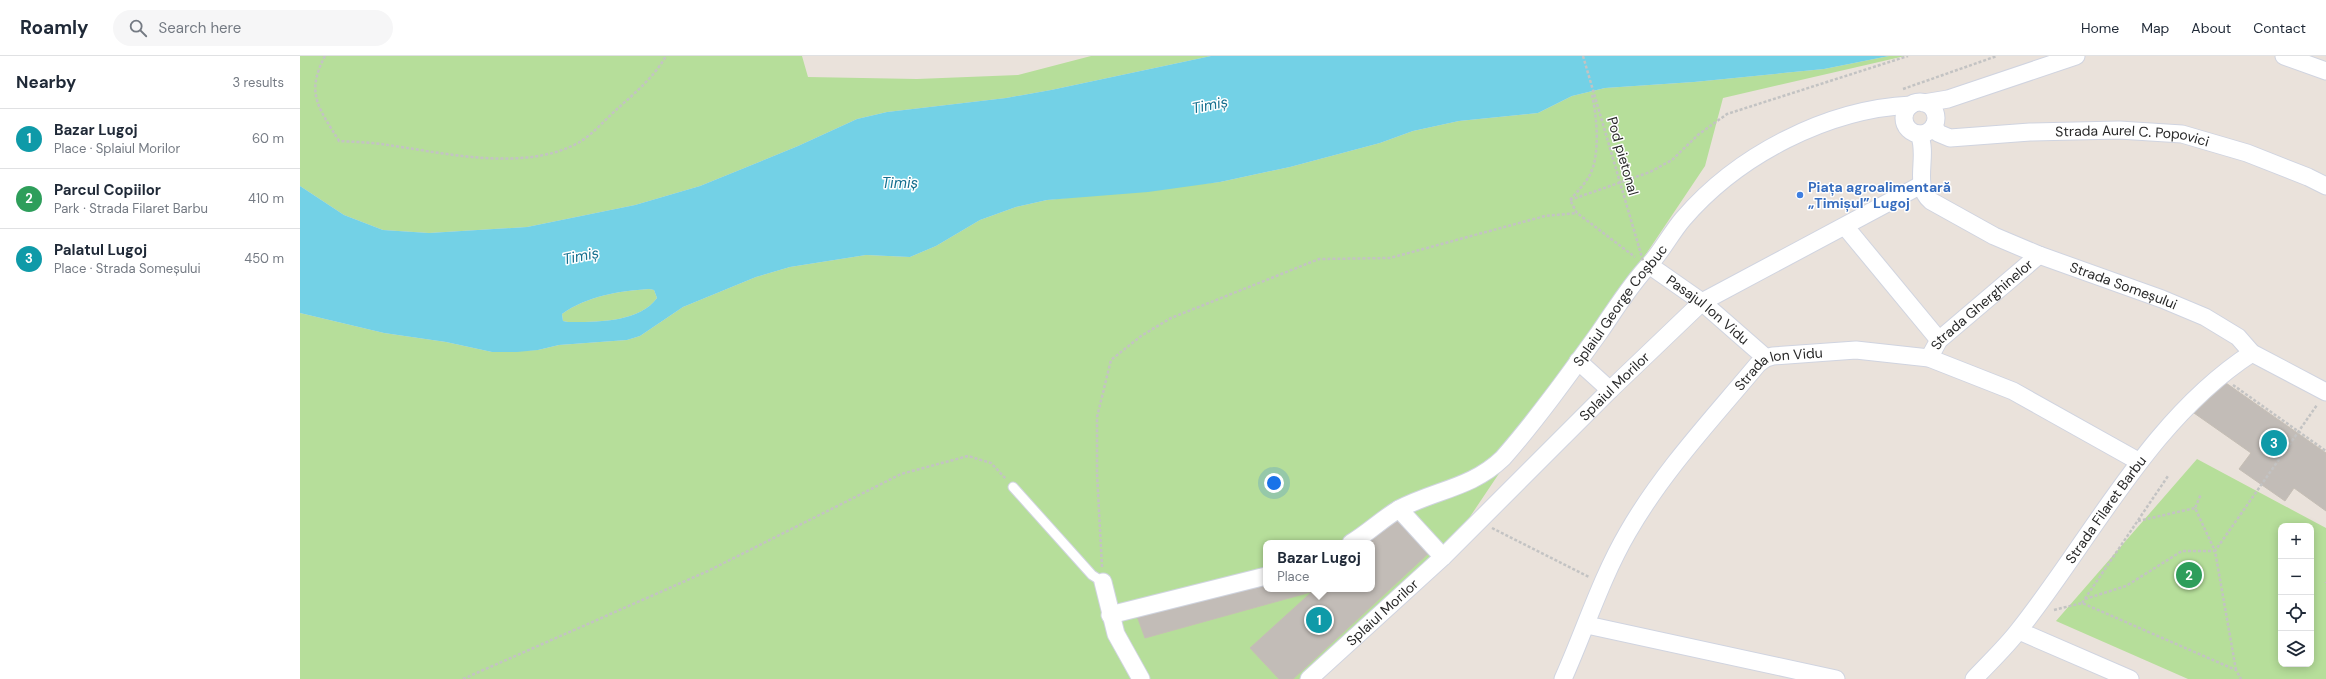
<!DOCTYPE html>
<meta charset="utf-8">
<style>
body{margin:0;font-family:"DM Sans",sans-serif;background:#f6f6f7;color:#1f2937}
.controls{position:absolute;right:12px;bottom:12px;display:grid;overflow:hidden;border-radius:8px;box-shadow:0 2px 10px #0003}
.controls button{width:36px;height:36px;display:grid;place-items:center;padding:0;border:0;border-bottom:1px solid #e0e1e3;background:#fff;color:#1f2937;font:20px sans-serif}
.you{position:absolute;left:974px;top:427px;width:14px;height:14px;margin:-10px;border:3px solid #fff;border-radius:50%;background:#1a73e8;box-shadow:0 0 0 6px #1a73e833}
.badge{display:grid;place-items:center;width:26px;height:26px;border-radius:50%;background:#2563eb;color:#fff;font-size:13px;font-weight:700}
.pin{position:absolute;translate:-50% -50%;border:2px solid #fff;box-shadow:0 1px 4px #0006}
.popup{position:absolute;left:963px;top:484px;width:112px;height:52px;box-sizing:border-box;display:grid;place-content:center;border-radius:8px;background:#fff;filter:drop-shadow(0 1px 3px #0005);font-size:13px;white-space:nowrap;color:#747a83}
.popup b{font-size:15px;color:#1f2937}
.popup::after{content:'';position:absolute;left:50%;top:100%;margin-left:-8px;border:8px solid transparent;border-top-color:#fff}
.list{margin:0;padding:0;list-style:none}
h2{display:flex;justify-content:space-between;align-items:center;height:52px;margin:0;padding:0 16px;font-size:17px}
h2 small{font-size:13px;font-weight:400;color:#747a83}
.list li{display:grid;grid-template-columns:26px 1fr auto;gap:12px;align-items:center;box-sizing:border-box;height:60px;padding:0 16px;border-top:1px solid #e0e1e3}
.list b{display:block;font-size:15px;white-space:nowrap}
.list p{margin:0;font-size:13px;white-space:nowrap;color:#747a83}
.list em{font-size:13px;font-style:normal;color:#747a83}
.icon{flex:none;width:22px;height:22px;fill:none;stroke:currentColor;stroke-width:2;stroke-linecap:round;stroke-linejoin:round}
.map{position:relative;flex:none;width:2026px;height:623px;overflow:hidden}
header{display:flex;align-items:center;gap:24px;box-sizing:border-box;height:56px;padding:0 20px;background:#fff;border-bottom:1px solid #e0e1e3}
header strong{font-size:19px}
nav{display:flex;gap:22px;margin-inline-start:auto;font-size:14px}
.search{width:280px;height:36px;background:#f6f6f7;display:flex;align-items:center;gap:10px;box-sizing:border-box;padding:0 14px;border-radius:22px;color:#747a83;font-size:15px}
main{display:flex}
aside{flex:1;background:#fff}
.map>svg:first-child{display:block}
.green{fill:#b6de9a;fill-rule:evenodd}
.water{fill:#73d1e6;fill-rule:evenodd}
.building{fill:#c2bcb7;stroke:#c5beb5}
.lines{fill:none;stroke-linecap:round;stroke-linejoin:round}
.service-casing{stroke:#d0d4e0;stroke-width:11}
.minor-casing{stroke:#d0d4e0;stroke-width:19}
.path{stroke:#c3c3c3;stroke-width:2.5;stroke-dasharray:3 2;stroke-linecap:butt}
.service{stroke:#fff;stroke-width:9}
.minor{stroke:#fff;stroke-width:17}
.path-bridge{stroke:#c3c3c3;stroke-width:2.5;stroke-dasharray:3 2;stroke-linecap:butt}
.shop-dot{fill:#3f7fe0;stroke:#fff;stroke-width:1.5}
.labels{text-anchor:middle;dominant-baseline:central;stroke-width:3;stroke-linejoin:round;paint-order:stroke}
.street-label{font-size:14px;fill:#282828;stroke:#fff}
.shop-label{font-size:14px;font-weight:bold;fill:#366cbe;stroke:#fff;text-anchor:start}
.water-label{font-size:15px;font-style:italic;fill:#156f8f;stroke:#fff}
</style>
<header>
<strong>Roamly</strong>
<div class="search"><svg class="icon" aria-label="search" viewBox="0 0 24 24"><circle cx="10" cy="10" r="6"/><path d="M15 15l6 6"/></svg>Search here</div>
<nav><a>Home</a><a>Map</a><a>About</a><a>Contact</a></nav>
</header>
<main>
<aside>
<h2>Nearby<small>3 results</small></h2>
<ul class="list">
<li><span class="badge" style="background:#0f9aa8">1</span><div><b>Bazar Lugoj</b><p>Place · Splaiul Morilor</p></div><em>60 m</em></li>
<li><span class="badge" style="background:#2e9e5b">2</span><div><b>Parcul Copiilor</b><p>Park · Strada Filaret Barbu</p></div><em>410 m</em></li>
<li><span class="badge" style="background:#0f9aa8">3</span><div><b>Palatul Lugoj</b><p>Place · Strada Someșului</p></div><em>450 m</em></li>
</ul>
</aside>
<div class="map">
<svg width="2026" height="623" viewBox="0 0 2026 623">
<rect width="100%" height="100%" fill="#eae2db"/>
<path class="green" d="M0,0H502L508,21L617,23L718,19L791,0H911L751,34L706,42L587,56L557,63L498,90L400,130L335,149L227,171L129,177L83,174L44,159L0,130Z
M1589,0H1605L1423,42L1405,110L1143,501L1009,623H0V257L84,277L146,286L192,296L238,294L259,289L327,284L340,280L383,251L456,221L490,211L566,199L610,201L636,190L680,164L716,151L747,144L920,126L990,111L1080,87L1113,75L1159,65L1238,57L1272,40L1305,32L1394,26L1524,13ZM966,487H1072V533H966Z
M349,233L354,234L357,242C339,267 295,266 268,266L263,265L262,258C287,240 319,235 349,233Z
M1897,403L2026,472V623H1888L1756,565ZM1981,470H2011V608H1981Z"/>
<path class="water" d="M911,0H1589L1524,13L1394,26L1305,32L1272,40L1238,57L1159,65L1113,75L1080,87L990,111L920,126L848,136L747,144L716,151L680,164L636,190L610,201L566,199L490,211L456,221L383,251L340,280L327,284L259,289L238,294L217,296H192L146,286L84,277L0,257V130L44,159L83,174L129,177L227,171L335,149L400,130L498,90L557,63L587,56L706,42L751,34ZM349,233L354,234L357,242C339,267 295,266 268,266L263,265L262,258C287,240 319,235 349,233Z"/>
<path class="building" d="M1926,327L2026,397V455L1994,432L1985,445L1939,413L1951,397L1894,357Z
M1098,458L1131,495L993,623H979L950,592L1015,533H1072V487H1066Z
M966,524V533H1010L1011,536L845,582L837,560Z"/>
<g class="lines">
<defs>
<path id="service" d="M713,431L792,519L803,526"/>
<g id="minor">
<path d="M1984,0L2026,15"/>
<circle cx="1620" cy="62" r="16"/>
<path d="M1624,47L1648,43L1776,0"/>
<path id="s1" d="M1634,70L1638,77L1650,82L1730,76L1819,74L1882,78L1947,97L2008,121L2026,130"/>
<path id="s2" d="M1619,78C1629,100 1612,129 1631,145L1694,180L1739,199L1862,243L1905,261L1938,281L1952,297L2026,336"/>
<path d="M1548,174L1639,284"/>
<path id="s3" d="M1349,209L1402,246L1466,302"/>
<path id="s4" d="M1629,302L1639,284L1739,199"/>
<path d="M1278,305L1310,334"/>
<path d="M1099,453L1143,501"/>
<path id="s5" d="M1051,487C1068,477 1082,463 1099,453C1135,434 1172,432 1203,402C1237,363 1268,320 1299,277C1315,254 1330,229 1349,209C1362,195 1371,177 1383,163C1438,99 1527,53 1611,49"/>
<path d="M803,526L816,578L841,623"/>
<path d="M810,559L966,520"/>
<path d="M1287,569L1536,623"/>
<path d="M1719,575L1830,623"/>
<path id="s6" d="M1009,623L1143,501L1310,334L1402,246L1621,129"/>
<path id="s7" d="M1263,623C1285,574 1301,522 1328,476C1363,415 1413,362 1458,308L1466,302L1473,300L1556,294L1629,302L1713,335L1838,405"/>
<path id="s8" d="M1674,623C1689,607 1706,591 1719,574C1793,481 1850,363 1952,297"/>
</g>
</defs>
<use href="#service" class="service-casing"/>
<use href="#minor" class="minor-casing"/>
<path class="path" d="M25,0C5,38 19,52 39,85C53,86 67,86 81,88C141,96 222,117 278,87C292,79 305,64 317,53C335,37 354,21 366,0
M1603,33L1697,0
M1292,39C1297,60 1301,103 1288,122C1283,130 1276,137 1270,144L1277,157L1335,201
M1270,144L1350,116L1372,104L1399,78L1427,58L1608,0
M1933,329L2026,395
M1838,465L1895,452
M1192,472L1289,521
M802,511L797,418V361L811,304L841,280L871,262L1019,203L1090,202L1245,160L1277,157
M2026,527V526
M1785,543L1826,530L1882,495H1915L1895,452L1901,438
M1782,547L1868,420
M1754,554L1782,547L1936,614L1941,623
M1936,614L1915,495L2017,349
M163,623L408,515L601,418L668,400L691,407L706,423"/>
<use href="#service" class="service"/>
<use href="#minor" class="minor"/>
<path class="path-bridge" d="M1283,0L1343,205"/>
</g>
<circle class="shop-dot" cx="1500" cy="139" r="4"/>
<g class="labels">
<g class="street-label">
<text stroke="none"><textPath href="#s1" startOffset="204">Strada Aurel C. Popovici</textPath></text>
<text transform="translate(1323 100) rotate(74)">Pod pietonal</text>
<text stroke="none"><textPath href="#s2" startOffset="281">Strada Someșului</textPath></text>
<text stroke="none"><textPath href="#s5" startOffset="368">Splaiul George Coșbuc</textPath></text>
<text stroke="none"><textPath href="#s4" startOffset="76">Strada Gherghinelor</textPath></text>
<text stroke="none"><textPath href="#s3" startOffset="74">Pasajul Ion Vidu</textPath></text>
<text stroke="none"><textPath href="#s7" startOffset="391">Strada Ion Vidu</textPath></text>
<text stroke="none"><textPath href="#s6" startOffset="423">Splaiul Morilor</textPath></text>
<text stroke="none"><textPath href="#s8" startOffset="215">Strada Filaret Barbu</textPath></text>
<text stroke="none"><textPath href="#s6" startOffset="99">Splaiul Morilor</textPath></text>
</g>
<g class="shop-label">
<text x="1508" y="131">Piața agroalimentară<tspan x="1508" dy="16">„Timișul” Lugoj</tspan></text>
</g>
<g class="water-label">
<text transform="translate(910 49) rotate(-11)">Timiș</text>
<text x="600" y="127">Timiș</text>
<text transform="translate(281 200) rotate(-11)">Timiș</text>
</g>
</g>
</svg>
<div class="controls">
<button>+</button>
<button>−</button>
<button><svg class="icon" aria-label="locate" viewBox="0 0 24 24"><circle cx="12" cy="12" r="6"/><path d="M12 2v4M12 18v4M2 12h4M18 12h4"/></svg></button>
<button><svg class="icon" aria-label="layers" viewBox="0 0 24 24"><path d="M12 4l9 5-9 5-9-5zM3 14l9 5 9-5"/></svg></button>
</div>
<div class="you"></div>
<div class="pin badge" style="left:1019px;top:564px;background:#0f9aa8">1</div>
<div class="popup"><b>Bazar Lugoj</b>Place</div>
<div class="pin badge" style="left:1889px;top:519px;background:#2e9e5b">2</div>
<div class="pin badge" style="left:1974px;top:387px;background:#0f9aa8">3</div>
</div>
</main>
